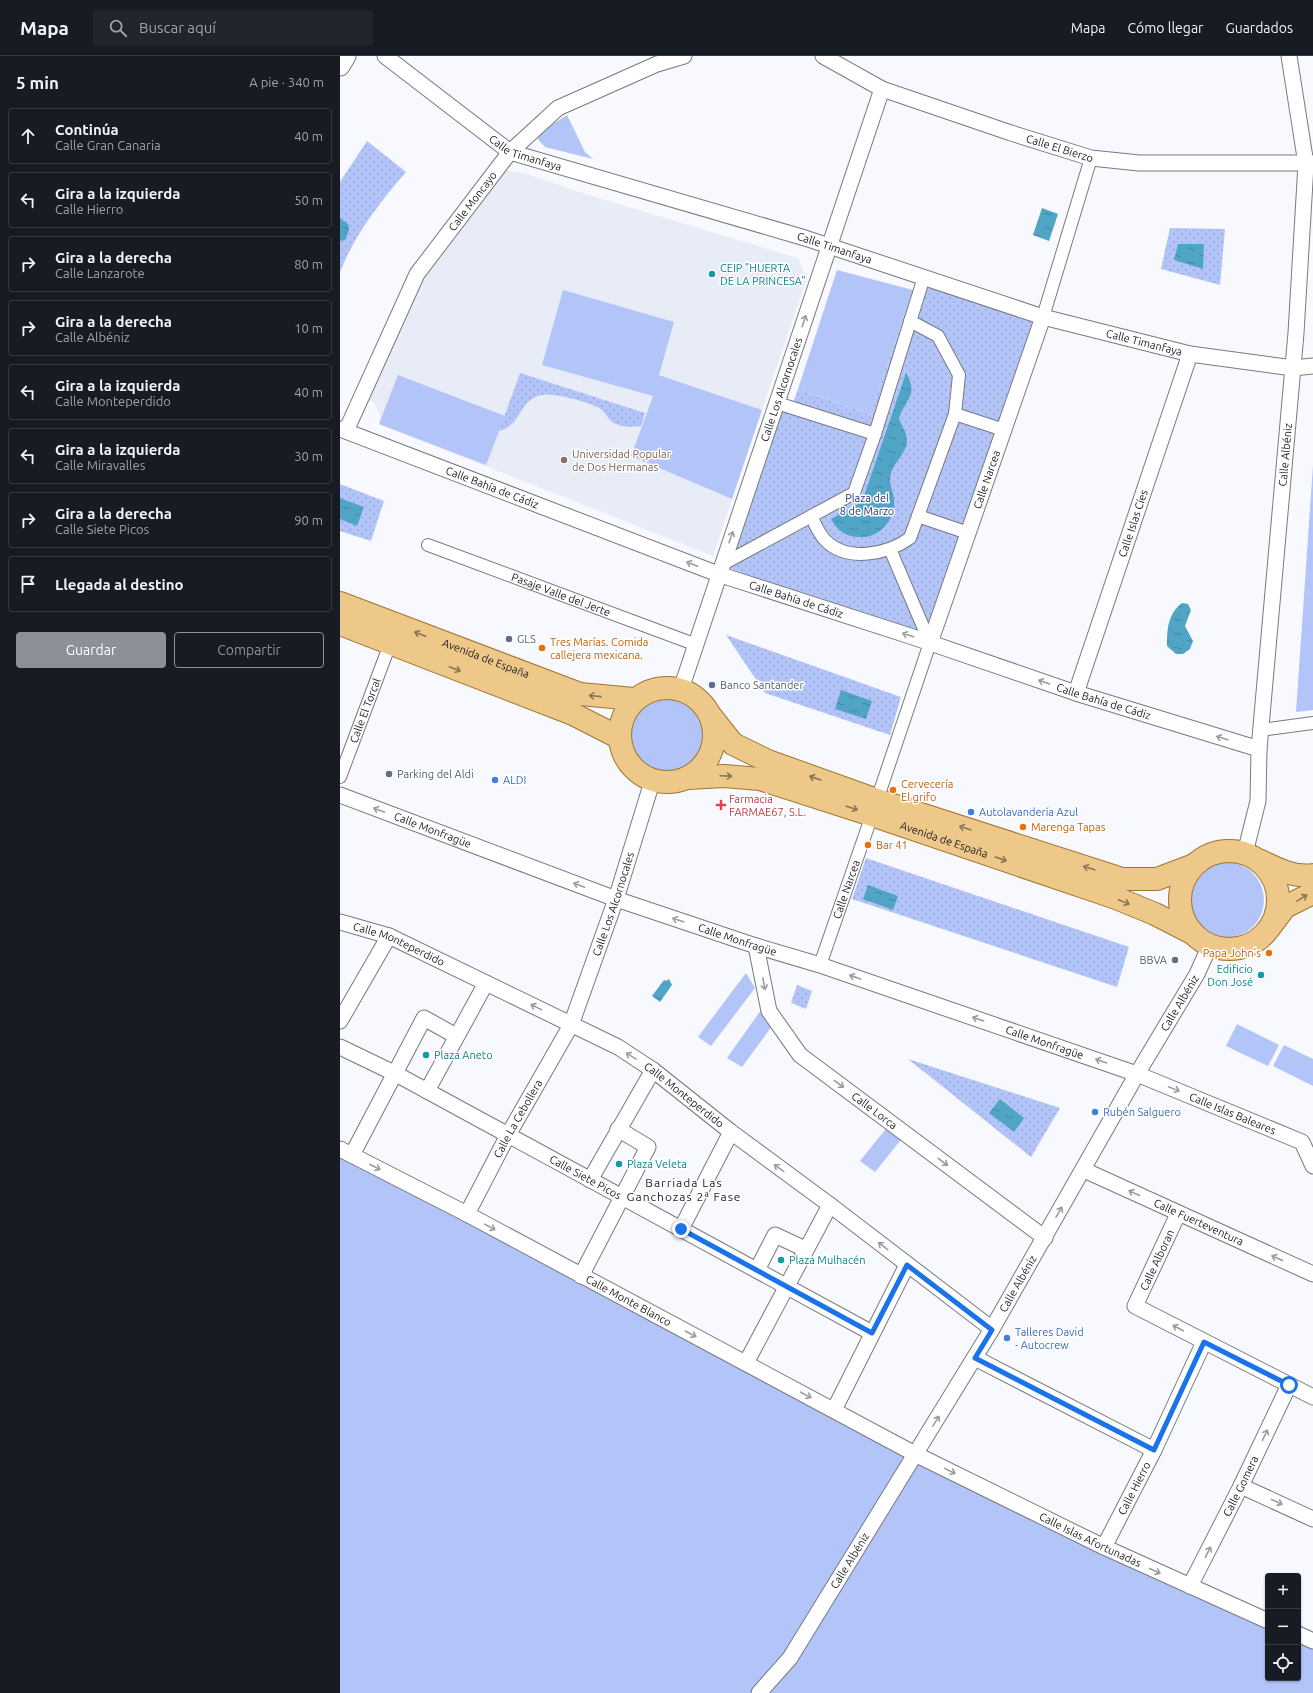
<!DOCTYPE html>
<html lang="es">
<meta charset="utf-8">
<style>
body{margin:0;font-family:Ubuntu,sans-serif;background:#20242c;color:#f1f3f6}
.controls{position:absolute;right:12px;bottom:12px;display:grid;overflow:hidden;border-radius:4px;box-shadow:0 1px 3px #0004}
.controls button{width:36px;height:36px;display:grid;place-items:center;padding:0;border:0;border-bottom:1px solid #363941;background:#171b24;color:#f1f3f6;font:20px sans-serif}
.stop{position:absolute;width:12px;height:12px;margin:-9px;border:3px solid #1a73e8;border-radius:50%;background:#fff}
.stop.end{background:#1a73e8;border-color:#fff;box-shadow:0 1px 4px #0008}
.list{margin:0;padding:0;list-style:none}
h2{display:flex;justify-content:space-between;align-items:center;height:52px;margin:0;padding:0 16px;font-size:17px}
h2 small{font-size:13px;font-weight:400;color:#9ea1a6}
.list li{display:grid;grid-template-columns:26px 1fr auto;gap:12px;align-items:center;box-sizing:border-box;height:56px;margin:0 8px 8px;padding:0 8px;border:1px solid #363941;border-radius:4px}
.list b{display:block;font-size:15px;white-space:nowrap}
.list p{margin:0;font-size:13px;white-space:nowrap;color:#9ea1a6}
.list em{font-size:13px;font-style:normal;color:#9ea1a6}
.actions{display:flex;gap:8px;padding:12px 16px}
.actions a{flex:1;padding:9px 0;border:1px solid #8c9099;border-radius:4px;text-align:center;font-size:14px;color:#8c9099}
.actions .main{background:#8c9099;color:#fff}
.icon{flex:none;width:22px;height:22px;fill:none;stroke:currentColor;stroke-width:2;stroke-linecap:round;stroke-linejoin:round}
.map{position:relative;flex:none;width:973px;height:1637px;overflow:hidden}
header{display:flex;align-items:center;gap:24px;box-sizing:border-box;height:56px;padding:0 20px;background:#171b24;border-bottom:1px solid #363941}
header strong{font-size:19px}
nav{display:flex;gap:22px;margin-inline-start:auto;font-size:14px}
.search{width:280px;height:36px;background:#20242c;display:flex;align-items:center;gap:10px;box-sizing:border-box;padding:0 14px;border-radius:4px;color:#9ea1a6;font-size:15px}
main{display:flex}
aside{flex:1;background:#171b24}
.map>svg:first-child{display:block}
.built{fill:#e7ecf7}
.grass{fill:#b3c4f9}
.park{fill:url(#park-dots)}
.water{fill:url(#water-ripples)}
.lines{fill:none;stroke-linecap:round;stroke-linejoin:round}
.pedestrian-casing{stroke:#787a7e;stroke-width:14}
.minor-casing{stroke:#787a7e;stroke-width:17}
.tertiary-casing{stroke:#787a7e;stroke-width:21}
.primary-casing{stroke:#9e7631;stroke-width:24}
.pedestrian{stroke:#fff;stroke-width:12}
.minor{stroke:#fff;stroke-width:15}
.tertiary{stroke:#fff;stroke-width:19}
.primary{stroke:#edc888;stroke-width:22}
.oneway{stroke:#9b9c9c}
.oneway2{stroke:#877556}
.route{stroke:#1a73e8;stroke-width:5}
.culture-dot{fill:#0f9aa8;stroke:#fff;stroke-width:1.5}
.education-dot{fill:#8d6e63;stroke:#fff;stroke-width:1.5}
.service-dot{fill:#5c6f8a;stroke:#fff;stroke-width:1.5}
.food-dot{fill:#e8710a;stroke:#fff;stroke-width:1.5}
.shop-dot{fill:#3f7fe0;stroke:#fff;stroke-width:1.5}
.health-dot{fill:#e0444e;stroke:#fff;stroke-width:1.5}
.labels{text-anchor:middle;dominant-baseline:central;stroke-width:3;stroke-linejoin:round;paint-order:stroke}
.street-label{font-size:11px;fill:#212223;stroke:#fff}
.culture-label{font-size:11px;fill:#0d838f;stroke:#fff;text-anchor:start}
.education-label{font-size:11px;fill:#785e54;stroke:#fff;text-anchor:start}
.park-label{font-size:11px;fill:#23327b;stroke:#fff}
.service-label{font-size:11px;fill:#4e5e75;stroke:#fff;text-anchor:start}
.food-label{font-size:11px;fill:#c56008;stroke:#fff;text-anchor:start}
.shop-label{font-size:11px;fill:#366cbe;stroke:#fff;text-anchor:start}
.health-label{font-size:11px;fill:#be3a42;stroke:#fff;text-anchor:start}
.neighbourhood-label{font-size:12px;letter-spacing:1px;fill:#212223;stroke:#fff}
</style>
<header>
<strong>Mapa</strong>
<div class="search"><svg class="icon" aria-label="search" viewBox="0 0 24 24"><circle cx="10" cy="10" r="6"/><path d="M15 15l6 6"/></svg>Buscar aquí</div>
<nav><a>Mapa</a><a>Cómo llegar</a><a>Guardados</a></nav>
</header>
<main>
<aside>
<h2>5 min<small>A pie · 340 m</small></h2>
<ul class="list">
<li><svg class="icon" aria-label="ahead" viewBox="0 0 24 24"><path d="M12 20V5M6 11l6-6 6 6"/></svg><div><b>Continúa</b><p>Calle Gran Canaria</p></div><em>40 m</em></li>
<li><svg class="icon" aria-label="left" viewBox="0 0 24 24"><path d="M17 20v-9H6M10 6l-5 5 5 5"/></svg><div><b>Gira a la izquierda</b><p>Calle Hierro</p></div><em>50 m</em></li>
<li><svg class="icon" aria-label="right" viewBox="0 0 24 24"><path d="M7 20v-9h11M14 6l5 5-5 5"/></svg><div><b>Gira a la derecha</b><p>Calle Lanzarote</p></div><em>80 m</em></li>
<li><svg class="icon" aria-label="right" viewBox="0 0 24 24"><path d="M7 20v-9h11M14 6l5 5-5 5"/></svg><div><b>Gira a la derecha</b><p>Calle Albéniz</p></div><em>10 m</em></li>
<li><svg class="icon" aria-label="left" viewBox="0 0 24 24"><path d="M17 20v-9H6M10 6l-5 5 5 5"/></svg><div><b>Gira a la izquierda</b><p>Calle Monteperdido</p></div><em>40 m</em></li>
<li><svg class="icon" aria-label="left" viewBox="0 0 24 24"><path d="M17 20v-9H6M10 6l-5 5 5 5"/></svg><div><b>Gira a la izquierda</b><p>Calle Miravalles</p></div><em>30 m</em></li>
<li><svg class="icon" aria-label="right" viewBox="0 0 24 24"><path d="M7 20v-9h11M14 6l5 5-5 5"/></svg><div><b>Gira a la derecha</b><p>Calle Siete Picos</p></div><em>90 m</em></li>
<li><svg class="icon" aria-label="arrive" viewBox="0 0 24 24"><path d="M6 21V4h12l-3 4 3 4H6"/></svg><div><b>Llegada al destino</b></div></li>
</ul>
<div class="actions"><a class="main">Guardar</a><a>Compartir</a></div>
</aside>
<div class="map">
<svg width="973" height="1637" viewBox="0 0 973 1637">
<defs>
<pattern id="park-dots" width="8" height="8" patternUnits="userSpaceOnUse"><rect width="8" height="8" fill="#b3c4f9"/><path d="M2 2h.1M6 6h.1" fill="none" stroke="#9aa8d5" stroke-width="1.8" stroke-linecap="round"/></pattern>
<pattern id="water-ripples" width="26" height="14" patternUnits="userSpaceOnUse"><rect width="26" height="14" fill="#50a5c7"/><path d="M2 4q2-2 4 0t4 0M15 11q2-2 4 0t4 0" fill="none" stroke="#4286a1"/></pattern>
</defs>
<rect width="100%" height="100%" fill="#f8f9fe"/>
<path class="built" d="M165,114L188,118L229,133L458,202L467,222L422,354L320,319L291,400L392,443L373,500L39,368L41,362L34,346L27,343L83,225Z"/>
<path class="grass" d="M227,59L245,96L253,103L205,91L198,83L199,77Z
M497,214L573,234L530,358L458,333Z
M223,234L334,266L319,319L422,354L392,443L291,400L313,340L202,309Z
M58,319L165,360L146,409L39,368Z
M973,409V654L956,656Z
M288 680a38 38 0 1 1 76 0a38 38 0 1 1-76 0Z
M848 844a38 38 0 1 1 76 0a38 38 0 1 1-76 0Z
M406,917L415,932L371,990L358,981Z
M424,950L432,970L402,1011L387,1002Z
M897,968L939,989L928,1010L886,990Z
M944,989L973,1003V1030L933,1010Z
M549,1069L564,1080L535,1116L520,1105Z
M0,1093L494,1354L928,1565V1622H958V1578L973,1585V1637H0Z"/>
<path class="park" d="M27,85L66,116C40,146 15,178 0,216V126Z
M830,172L885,173L880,229L821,213Z
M584,221L703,261L590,587L381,509L437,347L451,352L458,333L530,358L573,234L580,236Z
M180,317L305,357L301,370C290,371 277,372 269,363C266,359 264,355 259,352C249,346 211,336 201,339C178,345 183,368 159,375Z
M0,428L44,445L31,485L0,475Z
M386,579L561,641L550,679L425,637Z
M526,802L789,891L777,931L512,843Z
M457,929L472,935L466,953L451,947Z
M568,1003L720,1052L691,1101Z"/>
<path class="water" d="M702,152L718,158L709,185L693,179Z
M0,162L8,168L9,174L5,184L0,185Z
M838,188H864L863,213L834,204Z
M566,317C579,339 566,342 559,362C561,370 567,376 567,384C567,397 554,406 551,417C548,427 553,434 554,444C556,463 540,482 520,481C506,481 498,475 491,463L522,446Z
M0,442L24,451L17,470L0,463Z
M842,547L848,548L851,554L845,570L853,585L850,593L843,598H836L827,590C827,572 828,558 842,547Z
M501,634L532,645L526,663L495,653Z
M528,829L558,840L553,854L523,843Z
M329,923L332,929L320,946L312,940L324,924L326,925Z
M660,1043L684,1062L674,1076L649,1057Z"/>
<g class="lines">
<defs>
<g id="pedestrian">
<path d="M703,261L751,102"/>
<path d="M615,358L664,374"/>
<path d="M535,378L584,221"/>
<path d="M471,460C475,468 479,478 485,484C507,507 548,498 570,482L615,358L619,319L598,280L570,265"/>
<path d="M578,460L628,477"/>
<path id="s1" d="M88,489L354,588"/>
<path d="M381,509L514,437L535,378L437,347"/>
<path d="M921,674L973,667"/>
<path id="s2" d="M0,721L50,588"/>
<path d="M537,744L590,587L550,493"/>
<path id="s3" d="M480,909L532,759"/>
</g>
<g id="minor">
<path id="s4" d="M45,0L170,96L465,182L703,261L850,298L953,312L973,310"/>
<path id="s5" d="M483,0L542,33L671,77L751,102L799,107H973"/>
<path id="s6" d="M0,373L378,518L573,581L736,637L919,693"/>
<path id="s7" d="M6,375L77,218L170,96L218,52L317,8L344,0"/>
<path id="s8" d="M590,587L703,261"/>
<path id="s9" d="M341,633L542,33"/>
<path id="s10" d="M736,637L850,298"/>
<path id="s11" d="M0,739L276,843L416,890L480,909L797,1018L962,1086L973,1110"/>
<path id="s12" d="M905,797L918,745L919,693L956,277L966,108L949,0"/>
<path id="s13" d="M0,866L49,880L278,991L313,1014L391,1076L490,1149L652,1273"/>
<path id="s14" d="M416,890L429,955L460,999L705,1182"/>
<path d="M0,965L49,880"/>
<path id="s15" d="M0,991L56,1018L532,1277"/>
<path d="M87,1035L146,927"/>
<path id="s16" d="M0,1093L127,1158L575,1398L764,1491L928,1565"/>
<path d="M12,1099L84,962L116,980"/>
<path id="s17" d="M744,1114L973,1218"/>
<path d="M250,1124L313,1014"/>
<path id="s18" d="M127,1158L168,1079L231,969L276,843L312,726"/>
<path d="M838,1158L795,1250L973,1341"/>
<path d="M341,1173L391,1076"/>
<path d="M417,1214L435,1179L465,1193"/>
<path d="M241,1220L308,1091L278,1073"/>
<path d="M635,1302L814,1394"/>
<path d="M406,1307L490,1149"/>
<path d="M494,1354L567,1209"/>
<path d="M901,1430L973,1463"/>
<path id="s19" d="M764,1491L814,1394L864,1286"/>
<path id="s20" d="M850,1530L901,1430L949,1329"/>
<path d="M958,1578L973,1585"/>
<path id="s21" d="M419,1637L450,1602L652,1273L797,1018L857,918L870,889"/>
</g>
<path id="tertiary" d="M0,10L6,0"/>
<g id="primary">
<path id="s22" d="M0,547L240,638L294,643"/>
<path d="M0,568L233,658L278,681"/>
<circle cx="327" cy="679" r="47"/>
<path d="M370,659L393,688L428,705L537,744L782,823H817L854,809"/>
<path id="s23" d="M348,722L384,720L420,723L532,759L776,842L815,858L854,878"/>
<circle cx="889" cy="844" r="49"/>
<path d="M921,805C937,813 955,822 973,819"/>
<path d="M933,867L945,851L973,837"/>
</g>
</defs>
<use href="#pedestrian" class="pedestrian-casing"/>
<use href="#minor" class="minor-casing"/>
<use href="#tertiary" class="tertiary-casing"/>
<use href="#primary" class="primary-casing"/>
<use href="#pedestrian" class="pedestrian"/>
<use href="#minor" class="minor"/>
<use href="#tertiary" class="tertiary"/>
<use href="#primary" class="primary"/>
</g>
<defs><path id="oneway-shaft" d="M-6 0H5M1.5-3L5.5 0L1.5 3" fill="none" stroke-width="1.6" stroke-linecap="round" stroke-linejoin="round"/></defs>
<g class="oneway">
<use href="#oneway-shaft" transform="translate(464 265) rotate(-72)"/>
<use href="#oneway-shaft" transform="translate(391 481) rotate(-71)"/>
<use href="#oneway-shaft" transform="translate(352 508) rotate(-159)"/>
<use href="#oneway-shaft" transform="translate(568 579) rotate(-162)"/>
<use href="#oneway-shaft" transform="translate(704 626) rotate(-161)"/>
<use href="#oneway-shaft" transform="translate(882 682) rotate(-163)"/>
<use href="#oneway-shaft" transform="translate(39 754) rotate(-159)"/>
<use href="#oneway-shaft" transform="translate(239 829) rotate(-159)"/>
<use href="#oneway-shaft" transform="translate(338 864) rotate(-162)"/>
<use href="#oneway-shaft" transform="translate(515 921) rotate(-161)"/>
<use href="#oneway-shaft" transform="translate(424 928) rotate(79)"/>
<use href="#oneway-shaft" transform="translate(196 951) rotate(-154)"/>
<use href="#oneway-shaft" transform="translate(638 963) rotate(-161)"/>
<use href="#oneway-shaft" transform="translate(291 1000) rotate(-148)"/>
<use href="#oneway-shaft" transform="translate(761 1005) rotate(-161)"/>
<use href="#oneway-shaft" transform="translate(499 1028) rotate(37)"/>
<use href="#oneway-shaft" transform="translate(834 1033) rotate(22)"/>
<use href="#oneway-shaft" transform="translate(603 1106) rotate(37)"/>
<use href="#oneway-shaft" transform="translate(35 1111) rotate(27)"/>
<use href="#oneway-shaft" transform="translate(439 1112) rotate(-144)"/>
<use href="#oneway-shaft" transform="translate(794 1137) rotate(-155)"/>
<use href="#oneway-shaft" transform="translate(719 1156) rotate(-60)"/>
<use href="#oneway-shaft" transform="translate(150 1171) rotate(28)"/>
<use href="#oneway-shaft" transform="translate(543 1190) rotate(-142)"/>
<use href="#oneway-shaft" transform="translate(937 1202) rotate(-156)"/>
<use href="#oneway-shaft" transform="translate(838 1272) rotate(-153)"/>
<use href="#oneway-shaft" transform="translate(351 1278) rotate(28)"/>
<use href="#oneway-shaft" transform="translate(466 1339) rotate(28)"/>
<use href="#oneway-shaft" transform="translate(596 1365) rotate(-58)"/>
<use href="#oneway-shaft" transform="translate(925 1379) rotate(-65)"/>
<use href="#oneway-shaft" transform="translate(610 1415) rotate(26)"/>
<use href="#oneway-shaft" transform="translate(937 1446) rotate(24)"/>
<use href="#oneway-shaft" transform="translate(868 1496) rotate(-63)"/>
<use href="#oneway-shaft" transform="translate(815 1515) rotate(24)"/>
</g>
<g class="oneway2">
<use href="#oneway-shaft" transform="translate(80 578) rotate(-159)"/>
<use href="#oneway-shaft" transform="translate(115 613) rotate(21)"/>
<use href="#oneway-shaft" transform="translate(255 640) rotate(-174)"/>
<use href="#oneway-shaft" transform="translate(386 720) rotate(2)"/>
<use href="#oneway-shaft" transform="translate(475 722) rotate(-161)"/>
<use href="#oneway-shaft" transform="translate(512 752) rotate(18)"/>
<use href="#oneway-shaft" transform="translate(625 772) rotate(-162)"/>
<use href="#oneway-shaft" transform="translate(661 803) rotate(19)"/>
<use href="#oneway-shaft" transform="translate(749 812) rotate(-162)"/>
<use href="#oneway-shaft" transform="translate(962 842) rotate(-31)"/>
<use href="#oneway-shaft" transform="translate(784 846) rotate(22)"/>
</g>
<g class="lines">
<path class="route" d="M341,1173L532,1277L567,1209L652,1274L635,1302L814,1394L864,1286L949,1329"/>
</g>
<g class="culture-dot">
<circle cx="372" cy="218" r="4"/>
<circle cx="921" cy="919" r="4"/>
<circle cx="86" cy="999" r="4"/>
<circle cx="279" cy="1108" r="4"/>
<circle cx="441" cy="1204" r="4"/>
</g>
<circle class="education-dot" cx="224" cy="404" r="4"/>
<g class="service-dot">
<circle cx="169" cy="583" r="4"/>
<circle cx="372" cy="629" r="4"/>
<circle cx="49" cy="718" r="4"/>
<circle cx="835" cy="904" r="4"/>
</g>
<g class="food-dot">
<circle cx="202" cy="592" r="4"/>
<circle cx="553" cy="734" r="4"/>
<circle cx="683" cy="771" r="4"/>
<circle cx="528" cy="789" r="4"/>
<circle cx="929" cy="897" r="4"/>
</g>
<g class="shop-dot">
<circle cx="155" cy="724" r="4"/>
<circle cx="631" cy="756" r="4"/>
<circle cx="755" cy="1056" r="4"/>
<circle cx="667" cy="1282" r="4"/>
</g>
<path class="health-dot" d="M379 743h4v4h4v4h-4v4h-4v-4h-4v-4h4z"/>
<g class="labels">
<g class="street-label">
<text stroke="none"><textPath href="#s5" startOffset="255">Calle El Bierzo</textPath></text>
<text stroke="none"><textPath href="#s4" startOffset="172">Calle Timanfaya</textPath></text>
<text stroke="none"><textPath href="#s7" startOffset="264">Calle Moncayo</textPath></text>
<text stroke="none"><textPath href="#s4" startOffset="496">Calle Timanfaya</textPath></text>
<text stroke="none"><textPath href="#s4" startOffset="820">Calle Timanfaya</textPath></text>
<text stroke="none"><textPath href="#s9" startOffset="316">Calle Los Alcornocales</textPath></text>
<text stroke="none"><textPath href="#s12" startOffset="401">Calle Albéniz</textPath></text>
<text stroke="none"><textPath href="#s8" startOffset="173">Calle Narcea</textPath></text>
<text stroke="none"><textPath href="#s6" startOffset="163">Calle Bahía de Cádiz</textPath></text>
<text stroke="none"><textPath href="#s10" startOffset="179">Calle Islas Cíes</textPath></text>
<text stroke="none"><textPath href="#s1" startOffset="142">Pasaje Valle del Jerte</textPath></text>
<text stroke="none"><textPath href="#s6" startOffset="487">Calle Bahía de Cádiz</textPath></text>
<text stroke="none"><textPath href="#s22" startOffset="156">Avenida de España</textPath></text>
<text stroke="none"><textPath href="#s6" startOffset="811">Calle Bahía de Cádiz</textPath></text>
<text stroke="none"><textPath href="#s2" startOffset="71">Calle El Torcal</textPath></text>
<text stroke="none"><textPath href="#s11" startOffset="99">Calle Monfragüe</textPath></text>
<text stroke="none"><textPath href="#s23" startOffset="266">Avenida de España</textPath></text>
<text stroke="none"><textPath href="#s3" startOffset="80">Calle Narcea</textPath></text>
<text stroke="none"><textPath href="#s18" startOffset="344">Calle Los Alcornocales</textPath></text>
<text stroke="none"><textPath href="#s11" startOffset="423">Calle Monfragüe</textPath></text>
<text stroke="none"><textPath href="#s13" startOffset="63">Calle Monteperdido</textPath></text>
<text stroke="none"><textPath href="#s21" startOffset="809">Calle Albéniz</textPath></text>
<text stroke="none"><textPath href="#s11" startOffset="747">Calle Monfragüe</textPath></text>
<text stroke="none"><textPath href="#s13" startOffset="387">Calle Monteperdido</textPath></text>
<text stroke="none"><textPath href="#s14" startOffset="213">Calle Lorca</textPath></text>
<text stroke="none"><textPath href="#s11" startOffset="948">Calle Islas Baleares</textPath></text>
<text stroke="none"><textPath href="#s18" startOffset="108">Calle La Cebollera</textPath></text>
<text stroke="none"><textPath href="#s15" startOffset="278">Calle Siete Picos</textPath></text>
<text stroke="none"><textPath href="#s17" startOffset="126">Calle Fuerteventura</textPath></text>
<text transform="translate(817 1204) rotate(-65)">Calle Alboran</text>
<text stroke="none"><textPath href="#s21" startOffset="485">Calle Albéniz</textPath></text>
<text stroke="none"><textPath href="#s16" startOffset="326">Calle Monte Blanco</textPath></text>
<text stroke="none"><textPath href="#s20" startOffset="112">Calle Gomera</textPath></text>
<text stroke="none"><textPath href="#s19" startOffset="66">Calle Hierro</textPath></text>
<text stroke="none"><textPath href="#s16" startOffset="846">Calle Islas Afortunadas</textPath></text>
<text stroke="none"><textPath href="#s21" startOffset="161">Calle Albéniz</textPath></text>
</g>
<g class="culture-label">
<text x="380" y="212">CEIP "HUERTA<tspan x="380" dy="13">DE LA PRINCESA"</tspan></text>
<text x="913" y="913" text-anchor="end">Edificio<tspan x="913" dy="13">Don José</tspan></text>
<text x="94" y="999">Plaza Aneto</text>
<text x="287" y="1108">Plaza Veleta</text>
<text x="449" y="1204">Plaza Mulhacén</text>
</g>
<g class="education-label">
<text x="232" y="398">Universidad Popular<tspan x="232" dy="13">de Dos Hermanas</tspan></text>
</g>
<g class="park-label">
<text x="527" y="442">Plaza del<tspan x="527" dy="13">8 de Marzo</tspan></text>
</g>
<g class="service-label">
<text x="177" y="583">GLS</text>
<text x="380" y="629">Banco Santander</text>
<text x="57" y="718">Parking del Aldi</text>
<text x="827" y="904" text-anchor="end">BBVA</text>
</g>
<g class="food-label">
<text x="210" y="586">Tres Marías. Comida<tspan x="210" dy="13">callejera mexicana.</tspan></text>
<text x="561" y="728">Cervecería<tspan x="561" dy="13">El grifo</tspan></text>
<text x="691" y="771">Marenga Tapas</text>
<text x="536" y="789">Bar 41</text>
<text x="921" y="897" text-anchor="end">Papa John's</text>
</g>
<g class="shop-label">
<text x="163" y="724">ALDI</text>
<text x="639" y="756">Autolavandería Azul</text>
<text x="763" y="1056">Rubén Salguero</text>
<text x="675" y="1276">Talleres David<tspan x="675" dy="13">- Autocrew</tspan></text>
</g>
<g class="health-label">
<text x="389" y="743">Farmacia<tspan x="389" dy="13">FARMAE67, S.L.</tspan></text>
</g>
<g class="neighbourhood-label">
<text x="344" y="1126">Barriada Las<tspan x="344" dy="14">Ganchozas 2ª Fase</tspan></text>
</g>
</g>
</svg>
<div class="controls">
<button>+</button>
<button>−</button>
<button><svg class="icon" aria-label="locate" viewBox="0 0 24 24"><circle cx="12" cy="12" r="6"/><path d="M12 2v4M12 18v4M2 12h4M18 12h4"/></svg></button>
</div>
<div class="stop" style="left:949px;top:1329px"></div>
<div class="stop end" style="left:341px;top:1173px"></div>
</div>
</main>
